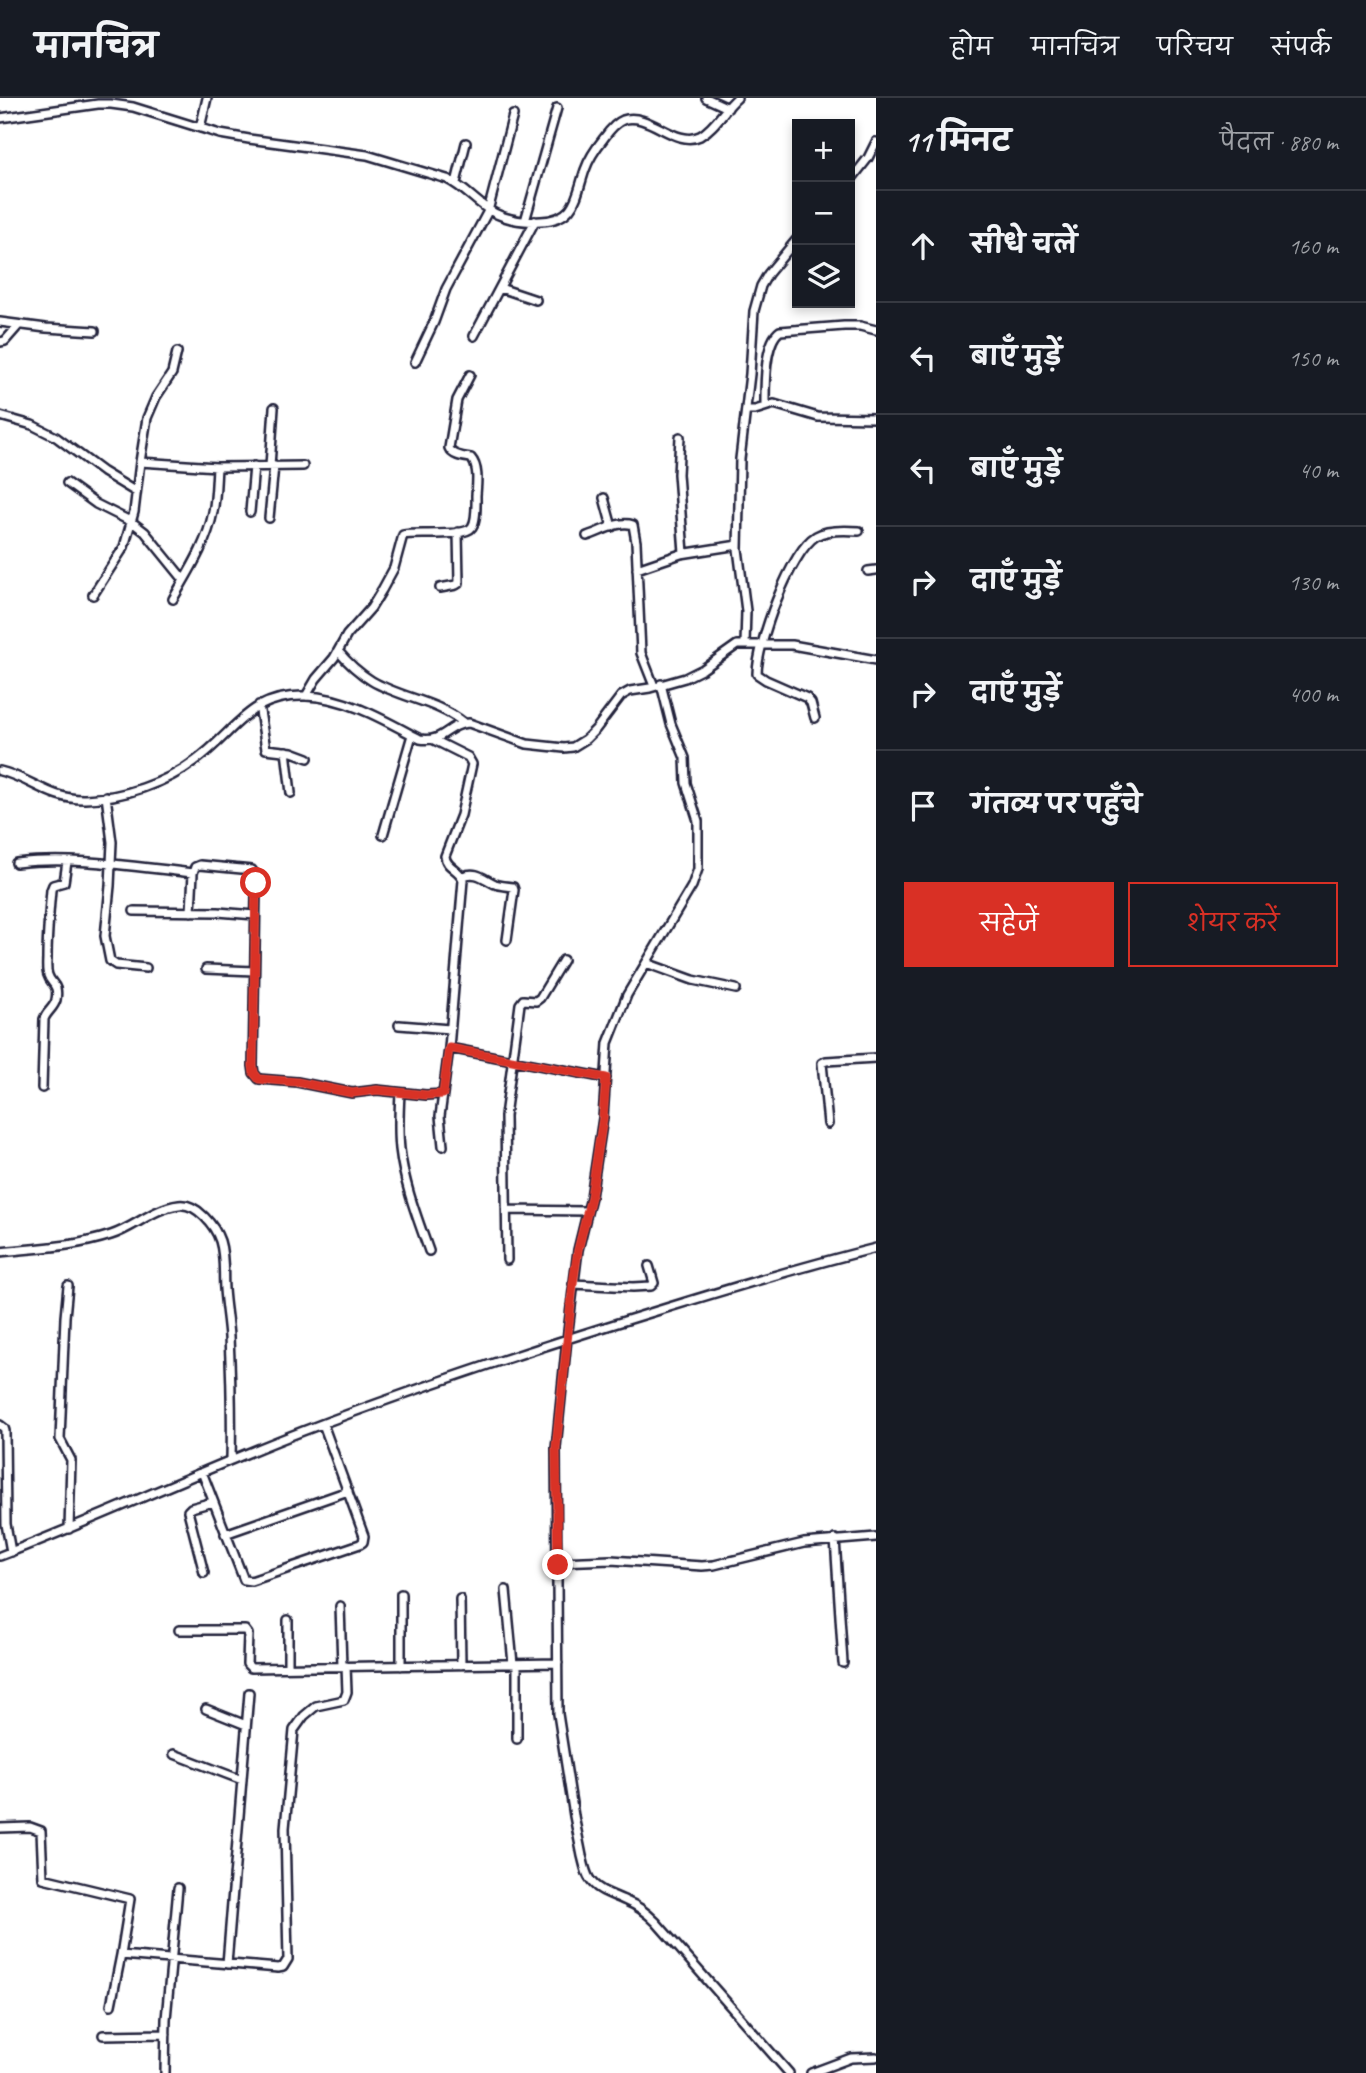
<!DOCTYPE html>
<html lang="hi">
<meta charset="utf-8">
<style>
body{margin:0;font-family:Caveat,"Playpen Sans Deva",sans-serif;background:#242831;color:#f1f3f6}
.controls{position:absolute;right:21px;top:21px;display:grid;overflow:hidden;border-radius:0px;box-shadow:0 4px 10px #0003}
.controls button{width:63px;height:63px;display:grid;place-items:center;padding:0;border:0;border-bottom:2px solid #363941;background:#171b24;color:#f1f3f6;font:35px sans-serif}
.stop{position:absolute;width:21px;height:21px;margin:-16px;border:5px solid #d93025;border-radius:50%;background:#fff}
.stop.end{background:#d93025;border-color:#fff;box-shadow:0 2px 7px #0008}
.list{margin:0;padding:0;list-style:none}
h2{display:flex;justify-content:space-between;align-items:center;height:91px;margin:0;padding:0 28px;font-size:30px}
h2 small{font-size:23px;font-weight:400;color:#9ea1a6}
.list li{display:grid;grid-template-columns:46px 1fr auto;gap:21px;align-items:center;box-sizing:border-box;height:112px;padding:0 28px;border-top:2px solid #363941}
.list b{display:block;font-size:26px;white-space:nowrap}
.list em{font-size:23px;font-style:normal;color:#9ea1a6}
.actions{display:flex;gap:14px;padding:21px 28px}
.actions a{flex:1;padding:16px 0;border:2px solid #d93025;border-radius:0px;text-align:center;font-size:24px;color:#d93025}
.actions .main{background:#d93025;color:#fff}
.icon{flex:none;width:38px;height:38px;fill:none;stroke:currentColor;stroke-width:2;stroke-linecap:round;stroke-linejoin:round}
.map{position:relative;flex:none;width:876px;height:1975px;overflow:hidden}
header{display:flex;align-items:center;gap:42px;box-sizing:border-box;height:98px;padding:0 35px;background:#171b24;border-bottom:2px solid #363941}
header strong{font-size:33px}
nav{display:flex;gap:38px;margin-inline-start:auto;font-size:24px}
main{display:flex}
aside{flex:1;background:#171b24}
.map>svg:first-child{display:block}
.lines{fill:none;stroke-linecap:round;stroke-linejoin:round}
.minor-casing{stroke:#22223b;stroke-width:12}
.minor{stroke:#fff;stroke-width:7}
.route{stroke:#d93025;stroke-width:9}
</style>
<header>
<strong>मानचित्र</strong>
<nav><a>होम</a><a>मानचित्र</a><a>परिचय</a><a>संपर्क</a></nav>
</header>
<main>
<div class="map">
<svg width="876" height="1975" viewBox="0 0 876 1975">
<rect width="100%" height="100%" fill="#fff"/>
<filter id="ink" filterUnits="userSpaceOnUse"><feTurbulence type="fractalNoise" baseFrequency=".0143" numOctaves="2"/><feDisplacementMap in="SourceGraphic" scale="14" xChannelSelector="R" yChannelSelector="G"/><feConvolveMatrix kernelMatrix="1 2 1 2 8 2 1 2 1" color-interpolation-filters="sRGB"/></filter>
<g filter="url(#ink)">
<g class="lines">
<defs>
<path id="minor" d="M706,0L728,10
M0,20L98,6H111L133,9L220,36L249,41L367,57L447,81C468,91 481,112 504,119C516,123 529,124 541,123C576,122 576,98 585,72C589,60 596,50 604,40C609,33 615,25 623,22C649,13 675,50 700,38C716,29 724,11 737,0
M200,30L207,0
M850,83L868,60L876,44
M456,85L466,45
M525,123L557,10
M500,190L536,202
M0,224L46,230L95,233
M474,238L535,123
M0,244L5,243L19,227
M415,264L434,224L446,191L488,113L513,17
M765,308C765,289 764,244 780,233L844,228H860L876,232
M746,312H755L774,306L818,319L876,320
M0,318L32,327L56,339L103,374L136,394
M680,339L678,376L684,455
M140,364L147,320L156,299L172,275L177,254
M270,368L274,310
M67,385L96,406L132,424L145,434L184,482
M604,400L612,429
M250,414L254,368
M269,420L274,368
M587,438C601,434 618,422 633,427L636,444L641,555L654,588
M637,471L681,456L738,447
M868,473L876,472
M440,490L456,487L459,485L458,434
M93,497L124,449L134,414L140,364L217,369L303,368
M173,501C189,473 207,446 213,414C216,400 216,384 217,369
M745,546L746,513L738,451L740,361L750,276L754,213L761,188L768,176L797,141
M338,553C348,565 359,575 372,583C401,600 437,603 464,625
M661,586L671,626L685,660L686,685L698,723V771L692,788L627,897L608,945L603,1020L591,1099L578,1152L567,1241L556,1350L558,1616L574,1718L582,1758C584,1765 585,1773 589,1780C597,1794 615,1797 628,1804C639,1808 648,1816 656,1824L789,1975
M306,598L316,581L334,560L347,537L371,510L382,492L394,470L403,437C416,434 465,440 472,429C477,422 476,405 476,397C477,385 479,369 471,360C464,359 452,358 449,350L457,302L470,277
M259,607L266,651L292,654L308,660
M815,620L811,605L807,600L766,582L757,576C757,546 790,454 816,438C827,431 846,432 859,433
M434,642L468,659L472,666L461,717L445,758C446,770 460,771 463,782L449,950
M286,653L291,695
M0,673C31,680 50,702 85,701C122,700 166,685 195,663C236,634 248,596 306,598C346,599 386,623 420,641C444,645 447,626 469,625L527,646L564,650L573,649L586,641L596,631L621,598L630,593L650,590L685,580L703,571L737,547H792L876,562
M106,698L112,744L110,788L105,838L110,863L116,867L146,870
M383,737L412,637
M16,765C74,758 135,769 193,775L195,769L200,767L252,772L256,778V793L253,968L254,975L259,981L297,984L352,995L377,992L426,997L443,996L449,950L606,980
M462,778C478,773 482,780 495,786C500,788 507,788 513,789L514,792L507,842
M134,813L218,814L255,817
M191,814L193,775
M646,865L693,882L736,891
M206,871L254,873
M399,927L450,931
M42,990L44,921C47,913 54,910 56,902C59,885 51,887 48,877C46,872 47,865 47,860C47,837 49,815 51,792L53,787L64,784L67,764
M400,995C399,1013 398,1032 400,1051C404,1086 417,1119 429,1153
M828,1026L822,965L826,963L876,960
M443,1048L440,1018L443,996
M507,1112L587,1113
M0,1154C38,1150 74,1149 111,1137C134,1130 153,1110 179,1107C197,1105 215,1128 220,1143C225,1159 223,1175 224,1191C225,1207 228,1223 229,1239C231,1280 232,1321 231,1362
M507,1162L505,1018L520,906L523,902L536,903L540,900L563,862
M573,1186L633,1189L651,1188L654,1185L649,1168
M68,1188L65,1219L60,1341L71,1362L69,1431
M0,1327L4,1330L5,1333L6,1426L11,1454
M202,1374L244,1482L251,1483L360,1446L363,1444L364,1438L323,1326
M225,1436L348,1393
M835,1441L843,1565
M0,1458C102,1419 201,1372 303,1333C421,1288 542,1248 663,1211C734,1189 804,1168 876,1150
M558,1464L611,1462L702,1468L714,1467L804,1445L876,1439
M204,1475L188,1413L191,1410L213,1404
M506,1492L513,1566
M401,1496V1568
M460,1501L461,1567
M340,1508L342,1568
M288,1522V1569
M179,1532H245L248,1536L247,1566L251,1570L558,1565
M517,1566V1641
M206,1611L246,1627
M174,1656L242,1682
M0,1730L30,1729L41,1733L43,1780L130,1801L121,1857L278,1870L283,1869L288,1861L285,1730L294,1632L304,1618L316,1608L344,1602L347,1594L346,1568
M227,1866L249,1595
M111,1907L121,1857
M103,1937L166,1936
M165,1975L166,1921L178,1790
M811,1975L851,1960L876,1959"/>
</defs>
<use href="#minor" class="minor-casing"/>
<use href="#minor" class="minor"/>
</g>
</g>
<g class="lines" filter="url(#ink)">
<path class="route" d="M256,785L253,968L254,975L259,981L297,984L352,995L377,992L426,997L443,996L449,950L606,980L603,1020L591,1099L578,1152L573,1186L556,1350L558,1467"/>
</g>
</svg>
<div class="controls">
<button>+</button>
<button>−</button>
<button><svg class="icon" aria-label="layers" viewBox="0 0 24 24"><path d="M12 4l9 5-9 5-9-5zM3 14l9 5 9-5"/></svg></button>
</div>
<div class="stop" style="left:256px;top:785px"></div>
<div class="stop end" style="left:558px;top:1467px"></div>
</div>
<aside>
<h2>11 मिनट<small>पैदल · 880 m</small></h2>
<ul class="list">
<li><svg class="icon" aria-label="ahead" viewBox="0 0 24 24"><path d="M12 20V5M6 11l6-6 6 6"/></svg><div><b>सीधे चलें</b></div><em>160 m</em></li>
<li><svg class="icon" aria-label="left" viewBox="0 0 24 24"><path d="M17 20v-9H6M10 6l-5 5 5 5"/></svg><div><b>बाएँ मुड़ें</b></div><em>150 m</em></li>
<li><svg class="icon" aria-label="left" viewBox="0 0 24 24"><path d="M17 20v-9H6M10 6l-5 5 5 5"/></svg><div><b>बाएँ मुड़ें</b></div><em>40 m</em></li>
<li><svg class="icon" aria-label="right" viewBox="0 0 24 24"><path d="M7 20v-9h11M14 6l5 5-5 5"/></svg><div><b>दाएँ मुड़ें</b></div><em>130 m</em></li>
<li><svg class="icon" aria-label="right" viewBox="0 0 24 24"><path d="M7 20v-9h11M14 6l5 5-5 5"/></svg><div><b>दाएँ मुड़ें</b></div><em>400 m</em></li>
<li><svg class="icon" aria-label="arrive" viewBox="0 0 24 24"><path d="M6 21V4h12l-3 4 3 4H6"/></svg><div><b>गंतव्य पर पहुँचे</b></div></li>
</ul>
<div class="actions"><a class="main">सहेजें</a><a>शेयर करें</a></div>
</aside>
</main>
